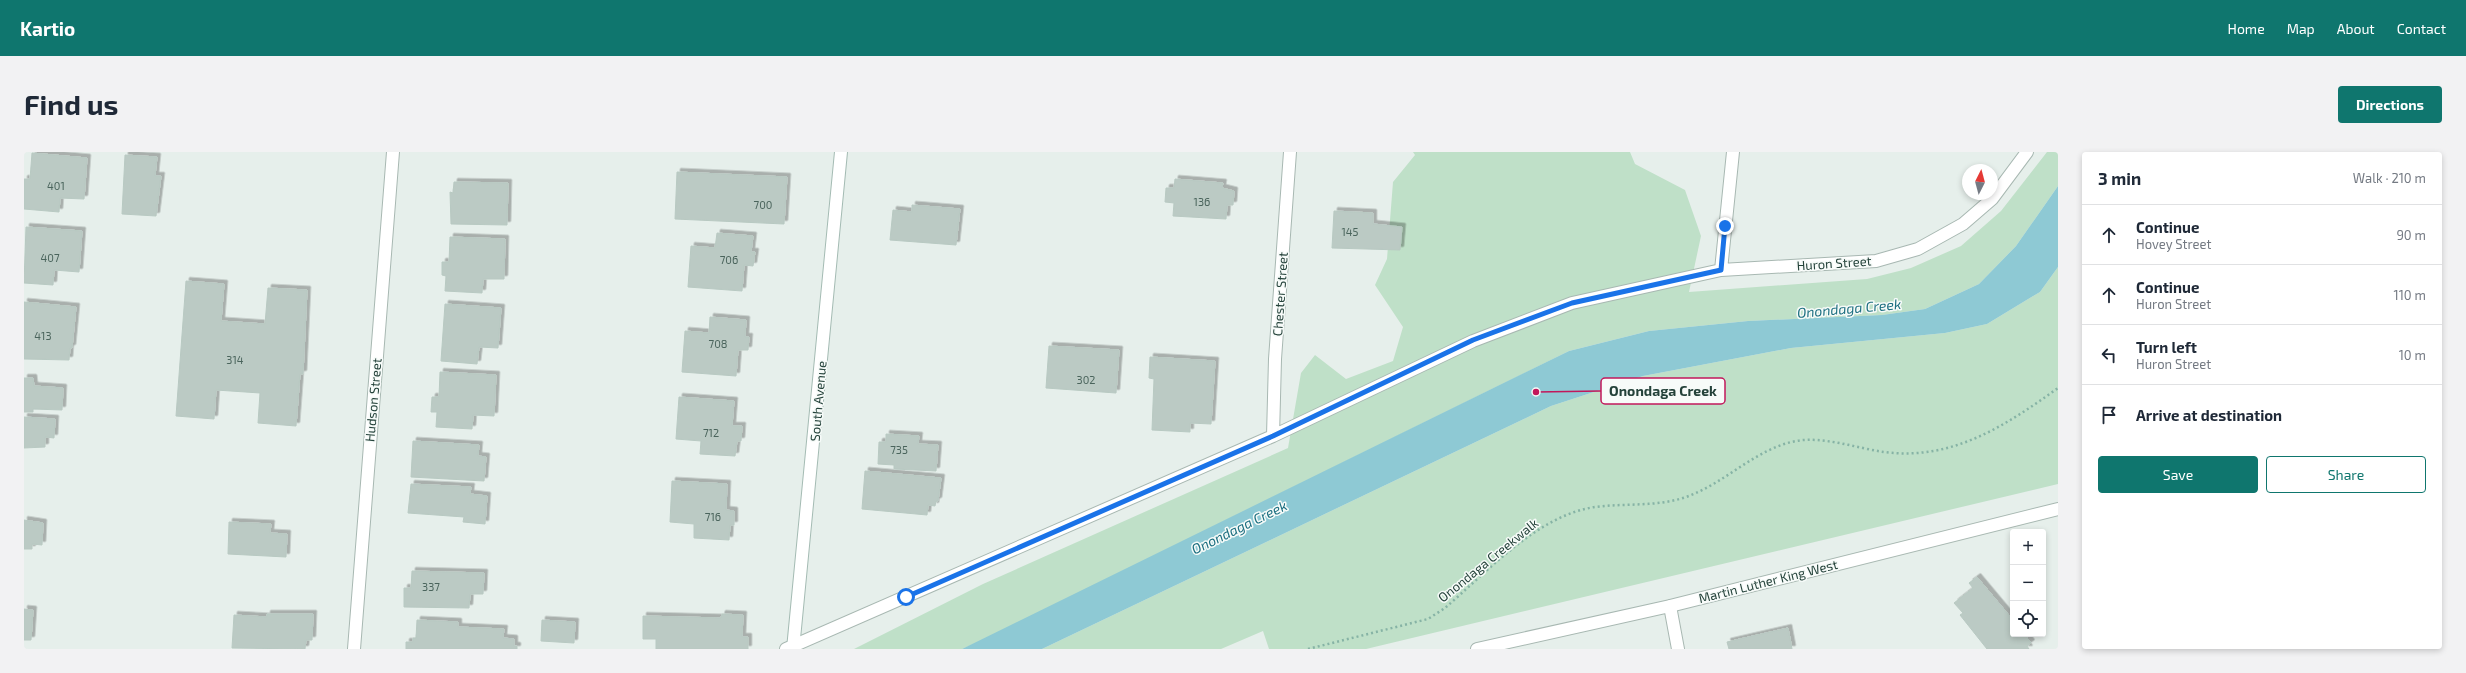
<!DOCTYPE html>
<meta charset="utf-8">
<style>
body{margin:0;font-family:"Exo 2",sans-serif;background:#f2f2f3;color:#1f2937}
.controls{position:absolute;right:12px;bottom:12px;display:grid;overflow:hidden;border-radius:4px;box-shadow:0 2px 6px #0003}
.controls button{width:36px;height:36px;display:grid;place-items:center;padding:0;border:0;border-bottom:1px solid #e0e1e3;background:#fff;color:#1f2937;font:20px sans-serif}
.compass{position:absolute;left:1938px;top:12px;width:36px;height:36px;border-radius:50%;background:#fff;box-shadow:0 2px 6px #0003;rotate:6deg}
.stop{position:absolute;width:12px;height:12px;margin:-9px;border:3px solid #1a73e8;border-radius:50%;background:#fff}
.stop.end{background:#1a73e8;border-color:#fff;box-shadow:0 1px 4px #0008}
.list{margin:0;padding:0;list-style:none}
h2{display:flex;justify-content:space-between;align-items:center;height:52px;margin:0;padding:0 16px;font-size:17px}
h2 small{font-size:13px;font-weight:400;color:#747a83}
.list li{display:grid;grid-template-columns:26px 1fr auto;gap:12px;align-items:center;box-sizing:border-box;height:60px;padding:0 16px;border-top:1px solid #e0e1e3}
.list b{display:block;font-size:15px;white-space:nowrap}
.list p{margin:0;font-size:13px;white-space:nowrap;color:#747a83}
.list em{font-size:13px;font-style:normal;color:#747a83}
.actions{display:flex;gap:8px;padding:12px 16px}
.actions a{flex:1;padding:9px 0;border:1px solid #0f766e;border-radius:4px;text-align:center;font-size:14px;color:#0f766e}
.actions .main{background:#0f766e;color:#fff}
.icon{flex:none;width:22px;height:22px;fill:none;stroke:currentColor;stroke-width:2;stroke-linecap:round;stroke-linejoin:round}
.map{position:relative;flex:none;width:2034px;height:497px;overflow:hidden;border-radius:4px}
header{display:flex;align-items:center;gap:24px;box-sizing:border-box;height:56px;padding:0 20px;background:#0f766e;color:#fff}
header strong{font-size:19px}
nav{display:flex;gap:22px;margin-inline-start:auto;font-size:14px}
.intro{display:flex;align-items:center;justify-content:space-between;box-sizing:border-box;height:96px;padding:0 24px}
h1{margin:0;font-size:28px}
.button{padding:10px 18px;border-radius:4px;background:#0f766e;color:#fff;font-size:14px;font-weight:700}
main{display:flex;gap:24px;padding:0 24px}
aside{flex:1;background:#fff;border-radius:4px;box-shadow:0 2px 6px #0003}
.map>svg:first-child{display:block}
.green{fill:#bfe0c8}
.water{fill:#8ec9d4}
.building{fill:#bbcac4;stroke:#b8c9c2;filter:url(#shadow)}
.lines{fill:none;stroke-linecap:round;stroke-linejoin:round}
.street-casing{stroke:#a8b8b2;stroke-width:14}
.secondary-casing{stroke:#a4bbb3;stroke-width:14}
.path{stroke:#86b3a5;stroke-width:2.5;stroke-dasharray:2 3;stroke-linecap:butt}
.street{stroke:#fff;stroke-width:12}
.secondary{stroke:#fff;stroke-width:12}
.route{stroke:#1a73e8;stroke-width:5}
.labels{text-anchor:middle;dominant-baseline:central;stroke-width:3;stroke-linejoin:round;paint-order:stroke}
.number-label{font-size:11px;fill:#4a645c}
.street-label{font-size:13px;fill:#24423a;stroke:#f7fbf9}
.water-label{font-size:14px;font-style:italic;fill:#1c6f80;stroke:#f7fbf9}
.leader{fill:none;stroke:#c2185b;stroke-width:1.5}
.callout-dot{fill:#c2185b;stroke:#f7fbf9;stroke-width:1.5}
.callout{fill:#f7fbf9;stroke:#c2185b;stroke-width:1.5}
.callout-label{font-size:14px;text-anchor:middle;font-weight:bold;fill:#24423a}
</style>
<header>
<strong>Kartio</strong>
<nav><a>Home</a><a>Map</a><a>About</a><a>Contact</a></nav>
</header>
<div class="intro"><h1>Find us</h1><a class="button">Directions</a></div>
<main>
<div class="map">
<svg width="2034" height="497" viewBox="0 0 2034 497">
<defs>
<filter id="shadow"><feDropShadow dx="3.5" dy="-3.5" stdDeviation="0" flood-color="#0004"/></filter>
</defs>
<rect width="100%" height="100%" fill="#e6efeb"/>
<path class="green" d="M1389,0H1606L1611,12L1661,38L1677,84L1665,140L1843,127L1887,116L1937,94L1977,59L2023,0H2034V34L1992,94L1955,132L1901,157L1858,163L1724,169L1625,179L1545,199L959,488L938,497H830L959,432L1264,296L1277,221L1291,203L1322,227L1369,209L1379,175L1351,133L1363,107L1369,30L1391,3Z
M2034,115V332L1342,497H1245L1239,479L1197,497H1018L1527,254L1619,224L1767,196L1921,181L1963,172L2016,140Z"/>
<path class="water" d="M2034,34V115L2016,140L1963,172L1921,181L1767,196L1619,224L1527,254L1018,497H938L1545,199L1625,179L1724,169L1858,163L1901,157L1955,132L1992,94Z"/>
<path class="building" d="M8,1L63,6L60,47L36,46L35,60L0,57V27H6Z
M101,3L133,5L131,24H137L132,64L98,62Z
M653,20L763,25L760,72L651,67Z
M1151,27L1199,31L1198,36L1210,39L1209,53H1203L1202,67L1149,64L1150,51L1141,50L1142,36H1150Z
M430,30L484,31L483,73L427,72L426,40L429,41Z
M888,53L936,57L932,93L866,88L869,58L888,60Z
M1310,59L1349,61V72L1378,75L1376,98L1308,96Z
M2,75L58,79L55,120L30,118L29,133L0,131Z
M693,81L729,84L727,100H731L729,114L720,113L718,139L664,135L667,94L691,96Z
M426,85L481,87L480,127H459L458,141L421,139L422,124L418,123V110H425Z
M162,129L200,132L197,169L241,172L244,136L283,138L279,222H276L272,274L234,271L236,241L192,238L190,267L152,264Z
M0,150L52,155L48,196H46L45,208L0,207Z
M421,152L477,156L474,196L455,195L453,212L417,209Z
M686,165L722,168L721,185H725L724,198H714L712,224L658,220L661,179L685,181Z
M1025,194L1095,198L1092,241L1022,236Z
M1126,205L1191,209L1187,272L1166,271V280L1128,278L1130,227L1125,226Z
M416,220L472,223L470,264L449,263L448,277L412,275L413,260H407L408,245H415Z
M0,226H9L10,234L39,236L38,258L9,257V260H0Z
M655,245L710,249L708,274H718L717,289H713L711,304L676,302L677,289L652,287Z
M0,265L31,267L30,286L21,285V295L0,296Z
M862,282L895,284L894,292L914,293L912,319L870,317V313L854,312L855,290H862Z
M389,289L455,293L454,304L462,305L460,329L387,325Z
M841,319L917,326L914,349H912L911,354L904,353L903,363L838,357Z
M648,329L703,332L702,358L710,359V373H706L705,388L670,386V372L646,370Z
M387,332L447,335L446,342L463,344L461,372L439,370L440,365L384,361Z
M0,368L19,371L18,393L8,392V397H0Z
M205,370L247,372L246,381L263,382L262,405L204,402Z
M388,419L460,421L459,442H446L445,456L380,455V436H387Z
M1953,425L1989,468V482H2000L2007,491L2003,494L2005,497H1963L1936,463L1939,461L1930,451L1949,436L1945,431Z
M0,457L9,458L7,488H0Z
M243,462H289L288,488H282L281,497L208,496L210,463L243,465Z
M698,462L719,463L718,485H724V497H632V487H619V464L697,466Z
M393,468L434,470V475L480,477L479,486L490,487V494H493V497H382V490H389V486H392Z
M518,468L551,470L550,491L517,489Z
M1764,476L1768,497H1705L1703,490Z"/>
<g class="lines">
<defs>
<path id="street" d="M1697,118L1709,0
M1249,284L1251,207L1266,0
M1646,454L1654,497
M330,497L369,0
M762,497L1249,284L1449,189L1548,151L1697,118L1852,109L1894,97L1939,72L1968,47L2003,0
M1453,497L1646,454L2034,357"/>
<path id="secondary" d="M769,497L817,0"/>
</defs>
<use href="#street" class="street-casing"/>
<use href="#secondary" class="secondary-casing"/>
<path class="path" d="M1284,497L1404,467L1421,456C1463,420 1514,363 1571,355C1601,351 1630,355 1659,346C1700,333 1730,297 1772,289C1799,284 1832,296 1860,300C1928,309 1981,274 2034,236"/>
<use href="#street" class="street"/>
<use href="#secondary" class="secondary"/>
</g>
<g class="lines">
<path class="route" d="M882,445L1249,284L1449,188L1548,151L1697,118L1701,74"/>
</g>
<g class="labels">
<g class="number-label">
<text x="32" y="33">401</text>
<text x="1178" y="49">136</text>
<text x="739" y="52">700</text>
<text x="1326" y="79">145</text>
<text x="26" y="105">407</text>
<text x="705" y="107">706</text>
<text x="19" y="183">413</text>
<text x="694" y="191">708</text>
<text x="211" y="207">314</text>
<text x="1062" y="227">302</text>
<text x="687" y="280">712</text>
<text x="875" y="297">735</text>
<text x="689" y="364">716</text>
<text x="407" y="434">337</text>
</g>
<g class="street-label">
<text transform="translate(1810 111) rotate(-4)">Huron Street</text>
<text transform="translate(1256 142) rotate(-86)">Chester Street</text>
<text transform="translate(349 248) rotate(-85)">Hudson Street</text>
<text transform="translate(794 249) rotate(-85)">South Avenue</text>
<text transform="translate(1464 408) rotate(-39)">Onondaga Creekwalk</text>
<text transform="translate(1744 429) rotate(-14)">Martin Luther King West</text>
</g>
<g class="water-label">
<text transform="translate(1825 156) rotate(-5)">Onondaga Creek</text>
<text transform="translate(1215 375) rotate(-26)">Onondaga Creek</text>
</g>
</g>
<path class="leader" d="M1512 240L1577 239"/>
<circle class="callout-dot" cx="1512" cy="240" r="4"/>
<rect class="callout" x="1577" y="226" width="124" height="26" rx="4"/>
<g class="callout-label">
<text x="1639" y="244">Onondaga Creek</text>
</g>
</svg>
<div class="controls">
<button>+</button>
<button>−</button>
<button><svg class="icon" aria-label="locate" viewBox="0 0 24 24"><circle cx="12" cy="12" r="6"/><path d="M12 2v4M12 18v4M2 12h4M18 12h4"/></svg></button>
</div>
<svg class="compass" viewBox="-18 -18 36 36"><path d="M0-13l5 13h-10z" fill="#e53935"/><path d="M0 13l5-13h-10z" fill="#747a83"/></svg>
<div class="stop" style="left:882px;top:445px"></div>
<div class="stop end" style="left:1701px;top:74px"></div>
</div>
<aside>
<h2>3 min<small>Walk · 210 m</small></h2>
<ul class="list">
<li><svg class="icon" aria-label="ahead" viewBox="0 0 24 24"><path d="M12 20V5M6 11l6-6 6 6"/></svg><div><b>Continue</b><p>Hovey Street</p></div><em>90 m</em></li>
<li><svg class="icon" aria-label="ahead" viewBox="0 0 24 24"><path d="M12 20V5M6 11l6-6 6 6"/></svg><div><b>Continue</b><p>Huron Street</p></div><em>110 m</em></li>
<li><svg class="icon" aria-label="left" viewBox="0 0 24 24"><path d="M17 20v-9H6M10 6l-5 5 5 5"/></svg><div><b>Turn left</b><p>Huron Street</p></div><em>10 m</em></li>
<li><svg class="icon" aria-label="arrive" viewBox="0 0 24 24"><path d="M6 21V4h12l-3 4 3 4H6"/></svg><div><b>Arrive at destination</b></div></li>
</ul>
<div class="actions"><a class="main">Save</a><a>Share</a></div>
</aside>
</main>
